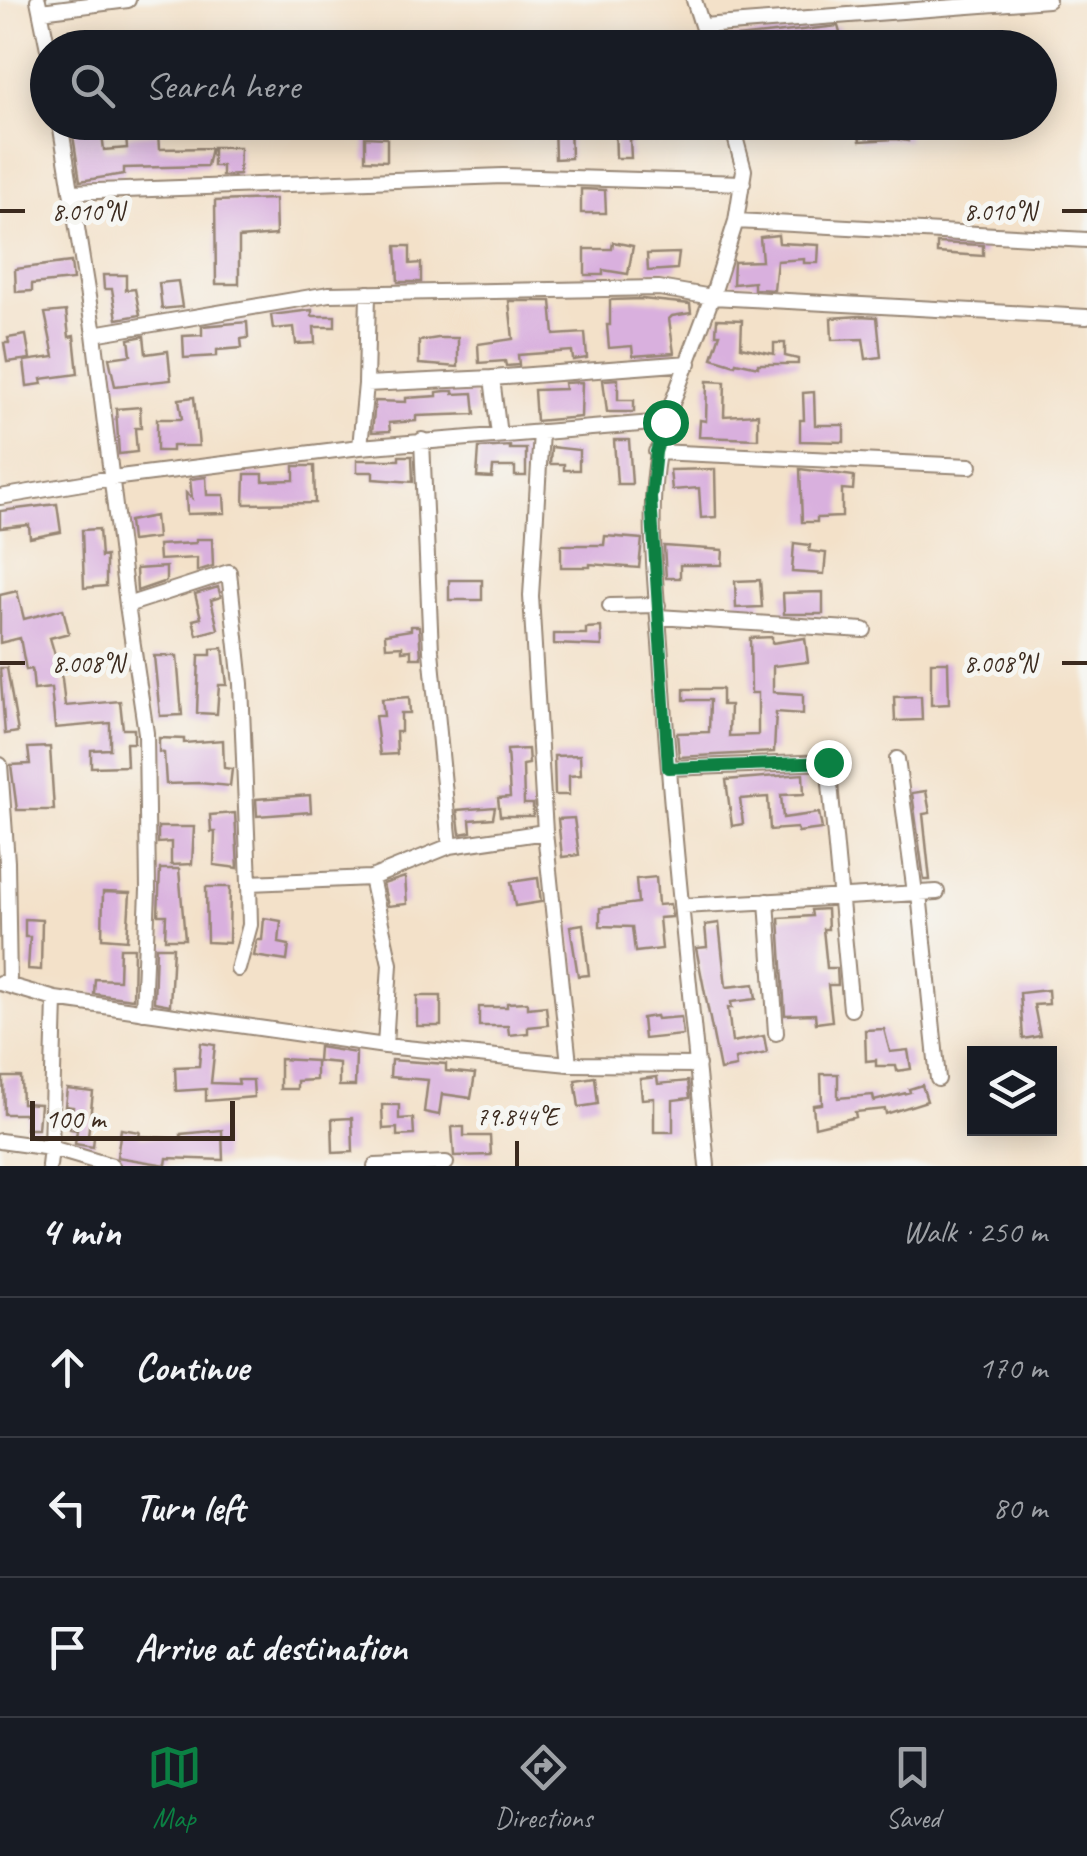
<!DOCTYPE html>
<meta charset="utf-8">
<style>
body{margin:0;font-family:Caveat,sans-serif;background:#242831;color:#f1f3f6}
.controls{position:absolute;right:30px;bottom:30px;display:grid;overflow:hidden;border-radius:0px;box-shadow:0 5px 25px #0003}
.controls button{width:90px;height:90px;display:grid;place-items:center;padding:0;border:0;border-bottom:2px solid #363941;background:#171b24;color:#f1f3f6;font:50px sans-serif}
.scale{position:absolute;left:30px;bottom:25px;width:205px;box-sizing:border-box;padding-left:10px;border:5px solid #3b2a1e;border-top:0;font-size:28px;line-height:35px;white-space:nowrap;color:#3b2a1e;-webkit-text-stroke:8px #f6f6f2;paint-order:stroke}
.stop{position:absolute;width:30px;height:30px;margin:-22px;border:8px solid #0b8043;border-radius:50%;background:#fff}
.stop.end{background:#0b8043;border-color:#fff;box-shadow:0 2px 10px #0008}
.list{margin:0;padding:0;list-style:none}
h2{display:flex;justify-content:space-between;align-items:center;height:130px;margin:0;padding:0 40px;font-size:42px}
h2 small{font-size:32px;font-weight:400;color:#9ea1a6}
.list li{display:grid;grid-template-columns:65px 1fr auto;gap:30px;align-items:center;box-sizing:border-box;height:140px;padding:0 40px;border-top:2px solid #363941}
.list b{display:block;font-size:38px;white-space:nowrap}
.list em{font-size:32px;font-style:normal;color:#9ea1a6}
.icon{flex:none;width:55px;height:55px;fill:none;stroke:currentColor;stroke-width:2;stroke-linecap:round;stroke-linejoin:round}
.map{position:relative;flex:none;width:1087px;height:1166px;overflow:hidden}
.search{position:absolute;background:#171b24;box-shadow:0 5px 25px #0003;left:30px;right:30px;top:30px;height:110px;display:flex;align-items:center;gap:25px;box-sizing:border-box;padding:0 35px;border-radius:55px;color:#9ea1a6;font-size:38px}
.sheet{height:550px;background:#171b24}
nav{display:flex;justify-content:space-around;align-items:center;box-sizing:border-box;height:140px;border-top:2px solid #363941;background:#171b24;font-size:28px;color:#9ea1a6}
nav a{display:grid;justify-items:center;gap:5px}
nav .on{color:#0b8043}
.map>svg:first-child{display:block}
.building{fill:#d9b0de}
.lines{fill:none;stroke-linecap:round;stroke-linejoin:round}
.minor-casing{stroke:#978674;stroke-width:18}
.minor{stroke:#fff;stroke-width:14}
.route{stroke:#0b8043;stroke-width:12}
.ticks{fill:none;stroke:#3b2a1e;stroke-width:4}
.ticks-label{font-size:25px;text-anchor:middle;fill:#3b2a1e;stroke:#f6f6f2;stroke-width:10;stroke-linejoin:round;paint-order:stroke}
</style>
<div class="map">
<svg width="1087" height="1166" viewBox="0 0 1087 1166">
<rect width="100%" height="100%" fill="#f6f6f2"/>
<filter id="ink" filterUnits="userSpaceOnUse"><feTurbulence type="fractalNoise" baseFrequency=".01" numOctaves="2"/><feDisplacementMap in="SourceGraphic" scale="20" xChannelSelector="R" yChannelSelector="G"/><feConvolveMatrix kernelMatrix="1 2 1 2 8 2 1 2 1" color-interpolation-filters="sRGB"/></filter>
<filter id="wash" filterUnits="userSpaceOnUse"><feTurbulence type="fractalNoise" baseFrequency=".0048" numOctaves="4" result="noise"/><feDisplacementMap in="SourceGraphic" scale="40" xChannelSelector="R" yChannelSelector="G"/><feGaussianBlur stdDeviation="2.25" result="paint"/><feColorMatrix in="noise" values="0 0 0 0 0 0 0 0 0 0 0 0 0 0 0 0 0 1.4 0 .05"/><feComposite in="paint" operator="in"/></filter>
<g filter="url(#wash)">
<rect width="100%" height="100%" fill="#f3e1c9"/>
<g id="blocks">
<path class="building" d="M838,26L840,33L799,41L800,46L788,48H729L727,38Z
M554,122H570L571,158L555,159Z
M615,122H635L636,139H630L631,158H616Z
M101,125L104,150L127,148L126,136L158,133L159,149L211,148L207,166L124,168V174L80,181L72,129Z
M889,125H908V141L895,139L860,141L858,129Z
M365,137L387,138V161L365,160Z
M213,147H240L239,175L222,176V166H213Z
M581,189L605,190L606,213H581Z
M275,199L276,235L239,238V284H216L215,201Z
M778,235L779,243L819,245L818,263H804V259L777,261L774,290L754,289V282L733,284L734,262L762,261L760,237Z
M613,242L633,246L628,274L603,270V275H585V249H612Z
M937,243L983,245V256L937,253Z
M396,246H410V264L421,263V282H398Z
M679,253L677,269L648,271L647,254Z
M71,262L73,280L32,284V291L16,292L15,269Z
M103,275H126V290L135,289L140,315L117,319L112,289H104Z
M178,281L182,307L162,309L159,283Z
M642,299L690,304L691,313L672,316L669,319L674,353L633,356L632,346L609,348L607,325H610V300Z
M509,301H551L554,335L585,333L587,358L573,360L572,351L518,355L519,365L506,366L505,361L479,363L478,344L513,339Z
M312,310V316H335V327H314L315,343L296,344L294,327L273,329L271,315Z
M66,311L69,337L74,336L78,374L41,379L42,384L27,386L24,361L54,357L45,313Z
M860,316L877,317L881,357L866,359L863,339L832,340L831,318Z
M717,319L742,320L741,347L774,354V343H785V356L798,359V364H758V367L736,362L735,365L712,358L720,334H716Z
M247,322L248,338L241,339L242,348L217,350V356L184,358L183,336L202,335V326Z
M26,335L30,359L7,362L4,343H9L8,338Z
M144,336L146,354L168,351L171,380L115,386L109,358L131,355L129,339Z
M438,338H458V367L419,364V341Z
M618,379V400H634V412H607L603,380Z
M707,381L725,382L724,416L758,414V439L699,437L700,420L706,421Z
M582,382L581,417L536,421L534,390L565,389L564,383Z
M446,391H453V394L473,393L475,414L416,416V421L389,423L390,431L372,432L375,401L406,402V398L437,396V392Z
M814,392L815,425H844V442L800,441V420H804L803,393Z
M194,397L199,446H172V451H157V419H182L179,399Z
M140,407L141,428H135L137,452L119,454L116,409Z
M614,440H629L632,484H617Z
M510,446V449H526V476H515V467H493L492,478L477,477L479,448Z
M551,447L579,450V470H564V464H550Z
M399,456H412L413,482L373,479V472H357V460H399Z
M294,466H314L315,503L244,504L245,474H263V481L294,480Z
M715,469L716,517L701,518L699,488L672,490L670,470Z
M800,469L854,476L853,490L842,489V517L817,518V522H802Z
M206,477L207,495H224L225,513L187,514L186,493L192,498L190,479Z
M57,504L61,532L30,538L29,525L0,528V511Z
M155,516L157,538L131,541L129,521Z
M99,529L101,557L106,556V586L84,588L82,530Z
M605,536L642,539L639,568L590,564V567H561V545H604Z
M196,539H212L213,566L197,571V558L159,560L158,545L196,543Z
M794,543L810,545L809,551L826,553L824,574L792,572Z
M664,546L723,550L722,565H680V578H666Z
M166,567V581L137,591L136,569Z
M449,580H482V600H449Z
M760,580L762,607L736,608L735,581Z
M218,587L221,597L211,600L218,629L197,635L193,620L201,618L195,594Z
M17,591L24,619L63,609L69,633L50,638L62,679L65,706L120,701L123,729H134V743H126L127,766L91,767V750L110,749V723L55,728L51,688L34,690L32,669L26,670L20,638L0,643V595Z
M823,592V614H784L783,593Z
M411,626H419L421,658H411V650L402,651V646L386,647L385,634L411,630Z
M601,627L602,646L554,644V634H586V628Z
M772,637V643L805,638L808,662L773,666V692L803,694V714L776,712L774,752L679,757L677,733L709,732L710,700H684V689H722V705H730L729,736L758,735V693H751L750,638Z
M223,648L227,685H219L217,714L197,713L199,655H211V649Z
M154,656H177L182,715L160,716Z
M931,662H948L949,704L931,705Z
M0,668H7L18,732L5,734Z
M921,696L922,720L895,721L894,697Z
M409,697L410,713H401V732H396L397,754L380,755L375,716H384L382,699Z
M159,738L184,739V743L223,740L224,768L232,769L230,786L199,783L166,784L164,753L159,752Z
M50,747L54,810H17L11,765L30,764L28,748Z
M528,749L529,764L523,765L524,804H533V816H500L498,798L510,797L507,750Z
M580,755L581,775L569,776V795H555L554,756Z
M803,774L804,794L781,795L783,818L819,813L822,829L798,832L797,828L770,830L768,797L740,799L743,824L732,826L726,780Z
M926,791L930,813L923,814L930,880H924L912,793Z
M310,795L311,812L257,816L256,799Z
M495,807L493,818L470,820L471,832L460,834L457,810Z
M235,813L238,868L214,865L215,832H211L210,815Z
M574,818L579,855L562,857L558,819Z
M158,827H194L192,864L171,865V842L158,843Z
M160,869H179L185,939H165L166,915H158Z
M405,877L407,904L388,906L383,884Z
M656,877L658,905L670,904L672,917L659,918L662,949L635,952L632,927L600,926V908L638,903L636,879Z
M538,878L541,902L515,906L511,882Z
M206,887H230L229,943L207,942Z
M103,892L130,893L127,940L102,938Z
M827,909L828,929H823L827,968H837L838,985H828L832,1021L816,1023L815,1014L785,1015L779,918L812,916L811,910Z
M264,918L281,921L279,943L289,945L287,961L254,956L257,940H262Z
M25,919L42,920L41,970L28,969L30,937H25Z
M719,923L726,987L754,984L756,999L731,1002L732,1008H728L732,1042L764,1036L767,1053L735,1059L736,1067L720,1070L696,948L707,947L705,925Z
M583,924L589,975L578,976L570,926Z
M156,947H173L170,1005L154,1002Z
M120,948H134L133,999L94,994L95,979L119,980Z
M1048,990L1049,1004L1034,1005L1040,1036L1023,1039L1020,993Z
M417,996H441V1026H417Z
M527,1002V1008L546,1006L548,1025L528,1027V1033L509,1035L508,1026H479V1007H507V1003Z
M656,1016L657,1019L681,1017L683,1035L644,1039L642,1018Z
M884,1029L890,1052L908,1050L911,1069L897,1071L896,1066H876V1060L866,1061L865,1030Z
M201,1043L215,1045L211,1083L239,1084L238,1080H253L254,1097L206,1101V1089L176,1091L175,1067L199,1066Z
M319,1047L356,1053L355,1086H339V1063L318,1061Z
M280,1059L316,1061V1080L297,1081V1089H280Z
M391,1060L446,1064V1071L475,1074L471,1098L442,1094L439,1115L424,1112L428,1080L390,1077Z
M821,1074H838V1098L873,1095L874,1101L910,1092L909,1089L922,1085L927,1101L886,1114L885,1109L855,1112L856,1117L815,1127L813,1105L822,1104Z
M3,1077H21L22,1103L40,1104L38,1129H26L27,1114H4Z
M595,1077L598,1104L579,1107L575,1080Z
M657,1077L658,1084L688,1081L690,1098L673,1100V1132H654V1098L642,1099L640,1079Z
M67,1089L93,1092L88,1136L94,1137L93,1147L75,1144L77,1130L70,1129L73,1107L65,1106Z
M382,1105H399V1119L413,1118L414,1135L397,1136V1128L383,1129Z
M352,1118L353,1152L333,1153L332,1119Z
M452,1127H464V1136H490L491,1155L454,1156Z
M121,1129L140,1132L139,1136L181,1139V1134L222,1130L223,1160L167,1158L166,1165L117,1157Z"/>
</g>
</g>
<g filter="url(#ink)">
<use href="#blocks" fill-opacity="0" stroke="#978674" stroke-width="2.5"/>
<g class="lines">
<defs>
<path id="minor" d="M38,0L48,49
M694,0L709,48
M41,11L128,0
M703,26L1048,0
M60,122L94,334L127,605L229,572L241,684L249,883L371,878
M71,192L503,176L743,183
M736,221L1087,240
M368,293L366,384L492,378
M94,334L329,294L659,288L712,297L1087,317
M665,422C643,498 656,579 661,657C671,827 691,996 707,1166
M541,432L531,596L545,832L569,1064
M499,435L492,378L689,363
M422,440L431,651L450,846L545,832
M360,447L366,384
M656,452L970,466
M0,497L112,478L360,447L665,422L712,297L736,221L744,170L731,122
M127,605L146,733L148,890L143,1012
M610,606L658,605
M658,617L864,630
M897,759L915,893
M0,765L7,862L9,985
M669,768L828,762L851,1009
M919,893L938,1079
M767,901L776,1033
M682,906L937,892
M238,969L250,925L249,883
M0,983L55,999L385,1046L569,1064L698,1065
M385,1046L390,964L371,878L450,846
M0,1141L51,1148L55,999
M49,1166L51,1148L112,1166
M375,1166L446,1163"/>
</defs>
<use href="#minor" class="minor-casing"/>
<use href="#minor" class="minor"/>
</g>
</g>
<g class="lines" filter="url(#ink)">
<path class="route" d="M665,422L656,452L651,498L668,768L828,762"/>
</g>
<path class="ticks" d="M0,211H25M1062,211H1087M0,663H25M1062,663H1087M517,1141V1166"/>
<g class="ticks-label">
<text x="88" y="220">8.010°N</text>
<text x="1000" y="220">8.010°N</text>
<text x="88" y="672">8.008°N</text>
<text x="1000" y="672">8.008°N</text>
<text x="517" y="1125">79.844°E</text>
</g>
</svg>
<div class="controls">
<button><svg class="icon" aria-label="layers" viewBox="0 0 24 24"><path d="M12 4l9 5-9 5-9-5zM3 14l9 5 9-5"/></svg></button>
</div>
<div class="scale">100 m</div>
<div class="stop" style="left:665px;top:422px"></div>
<div class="stop end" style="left:828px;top:762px"></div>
<div class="search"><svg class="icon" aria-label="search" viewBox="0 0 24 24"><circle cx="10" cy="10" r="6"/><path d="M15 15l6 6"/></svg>Search here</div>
</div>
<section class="sheet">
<h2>4 min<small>Walk · 250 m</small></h2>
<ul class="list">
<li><svg class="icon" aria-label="ahead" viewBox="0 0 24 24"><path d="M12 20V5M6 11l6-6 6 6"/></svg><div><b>Continue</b></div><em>170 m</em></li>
<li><svg class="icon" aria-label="left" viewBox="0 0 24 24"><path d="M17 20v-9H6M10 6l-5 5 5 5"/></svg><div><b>Turn left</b></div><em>80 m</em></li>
<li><svg class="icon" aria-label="arrive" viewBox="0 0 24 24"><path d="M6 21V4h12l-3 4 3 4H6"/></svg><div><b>Arrive at destination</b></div></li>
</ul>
</section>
<nav>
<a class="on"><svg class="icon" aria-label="map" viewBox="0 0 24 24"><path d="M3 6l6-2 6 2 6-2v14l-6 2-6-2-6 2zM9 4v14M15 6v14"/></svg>Map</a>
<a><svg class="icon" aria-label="directions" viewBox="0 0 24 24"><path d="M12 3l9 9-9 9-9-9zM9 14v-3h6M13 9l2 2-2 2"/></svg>Directions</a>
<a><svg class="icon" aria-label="saved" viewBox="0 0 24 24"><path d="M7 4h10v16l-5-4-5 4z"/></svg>Saved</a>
</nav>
